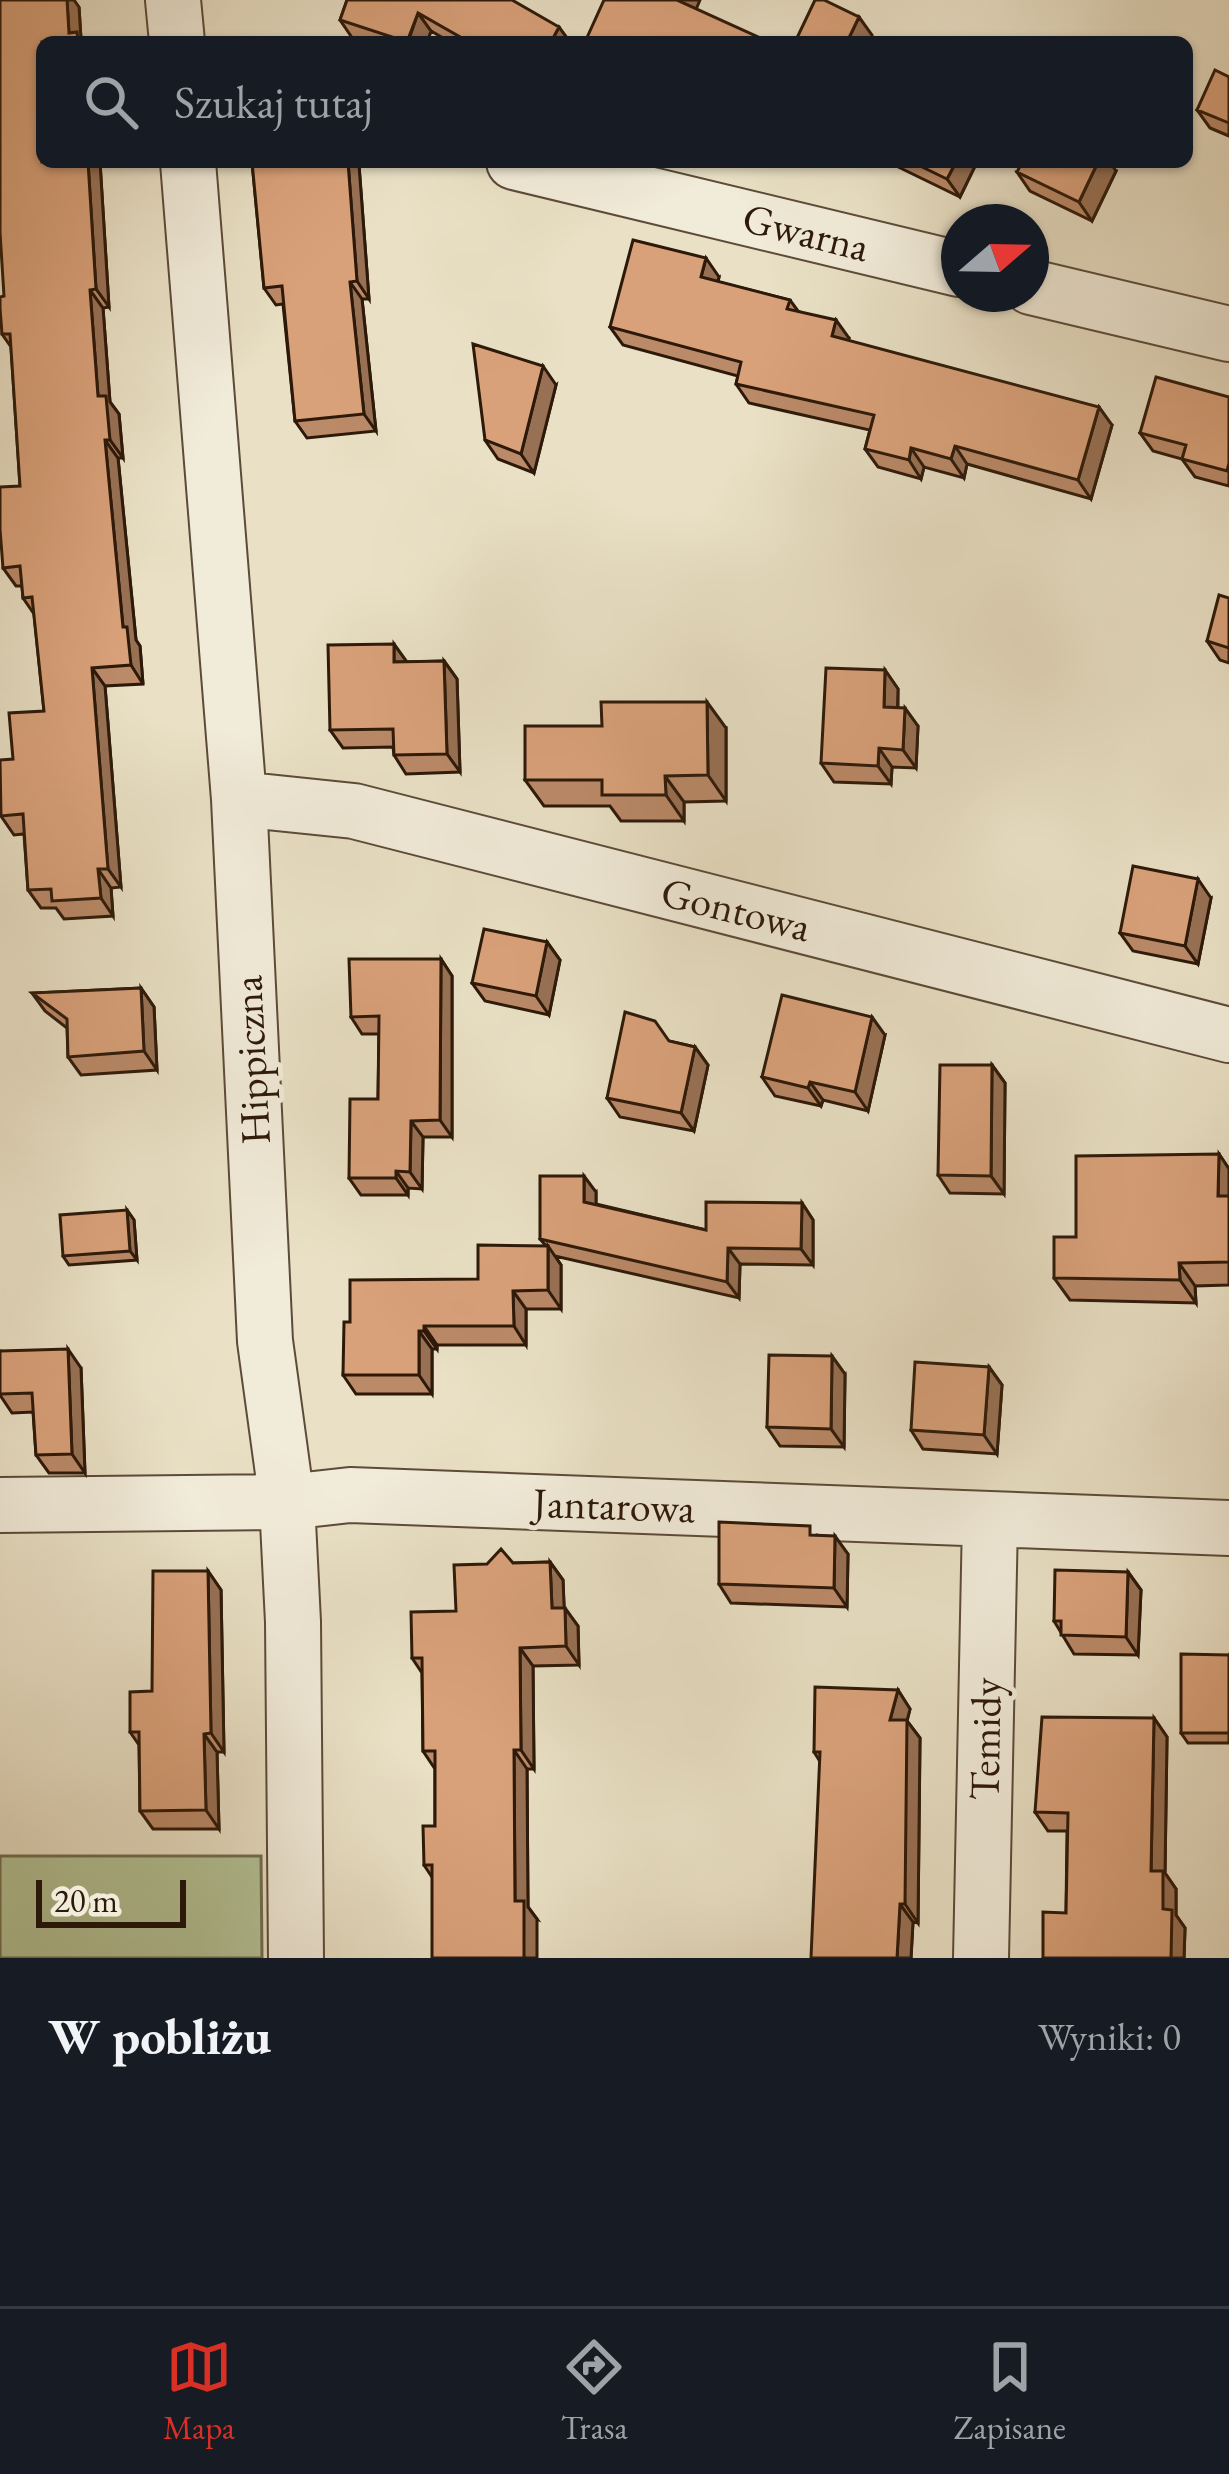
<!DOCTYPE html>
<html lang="pl">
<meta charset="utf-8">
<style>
body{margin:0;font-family:"EB Garamond",serif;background:#242831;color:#f1f3f6}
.compass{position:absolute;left:941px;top:204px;width:108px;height:108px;border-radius:50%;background:#171b24;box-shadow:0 3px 9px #0004;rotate:70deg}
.scale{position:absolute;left:36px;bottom:30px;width:150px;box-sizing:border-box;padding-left:12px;border:6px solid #2d1909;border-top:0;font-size:33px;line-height:42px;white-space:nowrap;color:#2d1909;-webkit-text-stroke:9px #f1ebd9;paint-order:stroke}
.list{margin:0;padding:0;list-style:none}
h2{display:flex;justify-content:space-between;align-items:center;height:156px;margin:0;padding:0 48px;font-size:51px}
h2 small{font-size:39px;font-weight:400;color:#9ea1a6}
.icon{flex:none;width:66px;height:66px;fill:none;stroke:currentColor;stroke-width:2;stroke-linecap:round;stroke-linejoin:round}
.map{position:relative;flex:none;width:1229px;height:1958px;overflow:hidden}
.search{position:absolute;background:#171b24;box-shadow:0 3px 9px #0004;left:36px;right:36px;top:36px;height:132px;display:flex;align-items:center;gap:30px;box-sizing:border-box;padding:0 42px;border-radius:18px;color:#9ea1a6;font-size:45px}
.sheet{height:348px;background:#171b24}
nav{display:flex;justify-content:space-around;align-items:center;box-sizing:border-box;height:168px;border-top:3px solid #363941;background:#171b24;font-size:33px;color:#9ea1a6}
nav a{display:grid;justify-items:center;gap:6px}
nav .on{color:#d93025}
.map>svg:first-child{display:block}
.green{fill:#b3c397;stroke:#706e50;stroke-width:3}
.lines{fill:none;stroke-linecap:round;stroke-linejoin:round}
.minor-casing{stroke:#5c4b38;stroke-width:58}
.minor{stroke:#f1ebd9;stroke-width:54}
.wall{fill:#bb8a69;stroke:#2d1909;stroke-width:3}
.shaded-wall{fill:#987155;stroke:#2d1909;stroke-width:3}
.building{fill:#d9a17a;stroke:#2d1909;stroke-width:3}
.labels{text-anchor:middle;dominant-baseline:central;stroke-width:10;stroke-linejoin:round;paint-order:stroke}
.street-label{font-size:42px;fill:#2d1909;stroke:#f1ebd9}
</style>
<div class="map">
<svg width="1229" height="1958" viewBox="0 0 1229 1958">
<rect width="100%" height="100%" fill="#e9e0c5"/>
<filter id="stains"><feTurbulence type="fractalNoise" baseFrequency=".00167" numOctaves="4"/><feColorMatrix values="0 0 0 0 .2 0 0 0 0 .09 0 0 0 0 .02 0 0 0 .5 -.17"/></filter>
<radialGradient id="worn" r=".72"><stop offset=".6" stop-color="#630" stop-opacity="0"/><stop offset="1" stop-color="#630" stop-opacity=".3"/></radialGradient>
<path class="green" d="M0,1856H261L262,1958H0Z"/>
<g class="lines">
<defs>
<path id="minor" d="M173,0L177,42
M188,162L239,799L265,1341L287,1502L293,1622L296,1958
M514,162L959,269
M1031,287L1229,334
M239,799L354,811L1229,1035
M0,1505L287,1502L350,1495L1229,1528
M981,1958L990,1520"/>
</defs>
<use href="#minor" class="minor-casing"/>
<use href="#minor" class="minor"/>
</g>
<path class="wall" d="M347,0L570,42H450L431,31L427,42H364L353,39L340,20Z
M79,7L81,39L42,162H100L109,307L103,308L110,402L119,414L123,458H118L136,640L140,646L143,684L105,686L121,887L111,888L113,916L64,919L56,908H41L28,890L24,834L14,835L1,816L13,759L44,711L34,614L23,598L22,586H16L3,568L20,486L11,347L2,334L4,296Z
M1229,77V136L1210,128L1197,110Z
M252,162H357L359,165L369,299H362L376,431L307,438L295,421L283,304L276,305L264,288Z
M888,162H977L960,197Z
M1116,171L1092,221L1030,191L1017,172Z
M719,277L718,282L790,300L798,311L849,338L848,341L1112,425L1091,499L967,464L964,478L924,467L921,479L878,467L865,449L870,430L749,403L736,384L738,376L623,345L610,327Z
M556,385L534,473L498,459L485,440Z
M1229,397V486L1195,477L1182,459L1153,451L1140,433Z
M1229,598V663L1220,660L1207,641Z
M444,661L457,679L460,772L406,774L394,755L393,747L343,748L330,730L407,662Z
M885,670L898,689V707L918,726L916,768L892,767L891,784L834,782L821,763Z
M726,728V801L684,802V821H621L610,806H544L525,780Z
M1211,898L1198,964L1133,951L1120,933Z
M547,942L560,960L549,1015L485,1001L472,983Z
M441,959L452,976V1137H423L422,1189L408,1188V1195H361L349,1178L378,1099L379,1034H362L351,1017Z
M141,988L154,1007L157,1070L81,1075L68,1057L67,1028L45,1011L32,993Z
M885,1035L868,1111L823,1100L821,1106L775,1096L762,1077Z
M669,1041L695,1047L708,1065L694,1131L620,1117L607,1098Z
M992,1065L1005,1083L1004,1194L950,1193L938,1175Z
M1219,1154L1229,1169V1285L1195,1286L1196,1303L1070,1300L1054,1278L1076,1237Z
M596,1192V1204L706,1230L802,1203L813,1220V1265L740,1264L739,1298L555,1256L561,1265V1309H526V1345H437V1349H432V1394H356L343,1375L350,1322L478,1279L546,1246L540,1239Z
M127,1210L134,1220L137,1260L69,1265L63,1256Z
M0,1351L81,1368L85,1473H49L36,1455L33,1412L12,1413L0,1395Z
M989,1367L1002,1385L997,1454L923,1449L911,1430Z
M845,1374L844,1447L780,1446L767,1427Z
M817,1535L848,1554L847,1607L731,1603L719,1584Z
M550,1562L563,1580L564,1608L578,1626L579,1665L533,1666L534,1769H527L528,1907L537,1919L432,1877L424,1865L435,1826V1769L423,1751L422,1673L412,1658L456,1611L513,1563Z
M208,1571L221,1590L224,1752H217L219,1829H153L140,1811L139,1745L130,1732L152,1691Z
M1128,1572L1141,1590L1138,1655L1074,1654L1054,1621Z
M1229,1655V1743H1188L1181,1733Z
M898,1690L910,1709L907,1721L920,1738L918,1923L913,1922L911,1958L819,1760L814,1752Z
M1154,1718L1167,1737L1165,1873L1176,1889V1915L1185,1928L1184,1958H1043L1066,1913L1067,1831H1048L1035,1812Z"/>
<path class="shaded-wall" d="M67,0H74L79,7L81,39L83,42H75L69,33Z
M680,0H700L692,19L679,1Z
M418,13L431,31L427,42H408Z
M859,17L872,35L868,42H847Z
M559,27L570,42H551Z
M88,162H100L109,307L96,289Z
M348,162H357L359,165L369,299L357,281Z
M956,162H977L960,197L947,179Z
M1098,162H1110L1116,171L1092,221L1079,202Z
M706,258L719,277L714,296L701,277Z
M350,282L362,299L376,431L364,414Z
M90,290L103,308L110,402L119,414L123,458L110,440L98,396Z
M836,320L849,338L845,355L832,336Z
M543,366L556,385L534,473L521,454Z
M1099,407L1112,425L1091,499L1078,480Z
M105,440L118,458L136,640L140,646L143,684L131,665L123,627Z
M955,446L967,464L964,478L951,459Z
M911,448L924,467L921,479L909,460Z
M394,644L407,662H394Z
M444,661L457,679L460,772L447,754Z
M92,668L105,686L121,887L108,869Z
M885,670L898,689L897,725L884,707Z
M707,702L726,728V801L708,775Z
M905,708L918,726L916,768L903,750Z
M879,748L892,767L891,784L878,766Z
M665,776L684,802V821L666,795Z
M98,869L111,888L113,916L101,898Z
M1198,879L1211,898L1198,964L1185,946Z
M547,942L560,960L549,1015L536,996Z
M441,959L452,976V1137L440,1120Z
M141,988L154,1007L157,1070L144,1051Z
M872,1017L885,1035L868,1111L855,1092Z
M695,1047L708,1065L694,1131L681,1113Z
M992,1065L1005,1083L1004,1194L991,1176Z
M810,1082L823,1100L821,1106L808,1088Z
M411,1121L423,1137L422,1189L410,1172Z
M1219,1154L1229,1169V1212L1218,1196Z
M396,1171L408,1188V1195L396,1178Z
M584,1176L596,1192V1218L584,1202Z
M802,1203L813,1220V1265L801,1249Z
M127,1210L134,1220L137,1260L130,1251Z
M548,1246L561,1265V1309L548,1290Z
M728,1248L740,1264L739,1298L727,1282Z
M1179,1263L1195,1286L1196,1303L1180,1280Z
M513,1291L526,1309V1345L514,1326Z
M424,1326L437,1345V1349L424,1331Z
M419,1331L432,1349V1394L419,1375Z
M68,1349L81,1368L85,1473L72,1454Z
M832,1356L845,1374L844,1447L831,1429Z
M989,1367L1002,1385L997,1454L984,1435Z
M835,1536L848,1554L847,1607L834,1588Z
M550,1562L563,1580L565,1627L552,1608Z
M208,1571L221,1590L224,1752L211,1733Z
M1128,1572L1141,1590L1138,1655L1126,1637Z
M565,1608L578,1626L579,1665L566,1646Z
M520,1648L533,1666L534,1769L521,1750Z
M898,1690L910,1709L907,1721L920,1738L918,1923L905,1904L890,1720Z
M1154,1718L1167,1737L1165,1873L1176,1889V1915L1185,1928L1184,1958H1171L1151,1871Z
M204,1734L217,1752L219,1829L206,1810Z
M514,1750L527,1769L528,1907L537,1919V1958H524L515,1901Z
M900,1904L913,1922L911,1958H897Z"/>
<path class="building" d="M0,0H67L69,33L77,32L78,42H42V162H88L96,289L90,290L98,396H106L110,440H105L123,627H127L131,665L92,668L108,869H98L101,898L52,901L51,889L28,890L23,814L1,816L0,760L13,759L9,713L44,711L32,597L23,598L20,566L3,568L0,529V487L20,486L10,334H2L0,308V297L4,296L0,232Z
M347,0H512L559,27L551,42H469L418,13L407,42L340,20Z
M604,0H680L679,1L769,42H585Z
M815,0H824L859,17L847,42H795Z
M1215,70L1229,77V123L1197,110Z
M252,162H348L357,281L350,282L364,414L295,421L282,286L264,288Z
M912,162H956L947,179Z
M1022,162H1098L1079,202L1017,172Z
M633,240L706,258L701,277L790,300L787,309L836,320L832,336L1099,407L1078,480L955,446L951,459L911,448L909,460L865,449L874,415L736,384L741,362L610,327Z
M473,344L543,366L521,454L485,440Z
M1156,377L1229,397V463L1227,471L1182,459L1186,445L1140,433Z
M1219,595L1229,598V648L1207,641Z
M394,644V662L444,661L447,754L394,755L393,729L330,730L328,645Z
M826,668L885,670L884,707L905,708L903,750L879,748L878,766L821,763Z
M601,702H707L708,775L665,776L666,795H602V780H525V726H602Z
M1133,866L1198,879L1185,946L1120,933Z
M484,929L547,942L536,996L472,983Z
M349,959H441L440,1120L411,1121L410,1172L396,1171V1178H349L350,1099H378L379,1016L351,1017Z
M141,988L144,1051L68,1057L67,1019L32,993Z
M782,995L872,1017L855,1092L810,1082L808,1088L762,1077Z
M625,1012L655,1021L669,1041L695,1047L681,1113L607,1098Z
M940,1065H992L991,1176L938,1175Z
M1219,1154L1218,1196H1229V1262L1179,1263L1180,1280L1054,1278V1237H1076V1156Z
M540,1176H584V1202L706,1230V1202L802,1203L801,1249L728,1248L727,1282L540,1239Z
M127,1210L130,1251L63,1256L60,1215Z
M478,1245L548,1246V1290L513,1291L514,1326H424V1331H419V1375H343L344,1322H350V1280L478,1279Z
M68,1349L72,1454L36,1455L32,1393L0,1394V1351Z
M769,1355L832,1356L831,1429L767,1427Z
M915,1362L989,1367L984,1435L911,1430Z
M719,1522L810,1526V1535L835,1536L834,1588L719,1584Z
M501,1549L513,1563L550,1562L552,1608H565L566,1646L520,1648L521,1750H514L515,1901H524V1958H432V1865H424L423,1826H435V1751H423L422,1658H412L411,1612L456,1611L454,1565L487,1564Z
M1055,1570L1128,1572L1126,1637L1061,1635V1621H1054Z
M153,1571H208L211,1733L204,1734L206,1810L140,1811L139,1732H130V1692L152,1691Z
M1181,1654L1229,1655V1733H1181Z
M815,1687L898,1690L890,1720H907L905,1904H900L897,1958H811L820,1752H814Z
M1042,1717L1154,1718L1151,1871H1163V1909L1172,1910L1171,1958H1043V1912L1066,1913L1068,1813L1035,1812Z"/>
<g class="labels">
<g class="street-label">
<text transform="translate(806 232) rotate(14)">Gwarna</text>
<text transform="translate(736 909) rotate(14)">Gontowa</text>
<text transform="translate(251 1060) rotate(-93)">Hippiczna</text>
<text transform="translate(614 1505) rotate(2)">Jantarowa</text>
<text transform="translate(985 1739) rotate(-89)">Temidy</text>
</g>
</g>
<rect width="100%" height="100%" filter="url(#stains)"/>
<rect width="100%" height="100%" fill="url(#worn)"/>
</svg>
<svg class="compass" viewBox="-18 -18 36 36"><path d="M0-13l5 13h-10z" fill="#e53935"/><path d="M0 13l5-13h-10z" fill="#9ea1a6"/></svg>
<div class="scale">20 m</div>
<div class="search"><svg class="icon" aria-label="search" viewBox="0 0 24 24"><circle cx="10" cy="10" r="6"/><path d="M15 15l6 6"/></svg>Szukaj tutaj</div>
</div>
<section class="sheet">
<h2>W pobliżu<small>Wyniki: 0</small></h2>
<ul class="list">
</ul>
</section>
<nav>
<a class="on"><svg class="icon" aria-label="map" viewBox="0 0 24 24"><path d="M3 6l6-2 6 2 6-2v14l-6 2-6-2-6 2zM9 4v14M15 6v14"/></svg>Mapa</a>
<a><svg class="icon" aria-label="directions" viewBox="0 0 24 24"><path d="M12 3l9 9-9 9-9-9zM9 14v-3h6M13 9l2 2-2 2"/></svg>Trasa</a>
<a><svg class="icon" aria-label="saved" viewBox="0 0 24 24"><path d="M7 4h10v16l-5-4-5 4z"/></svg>Zapisane</a>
</nav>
